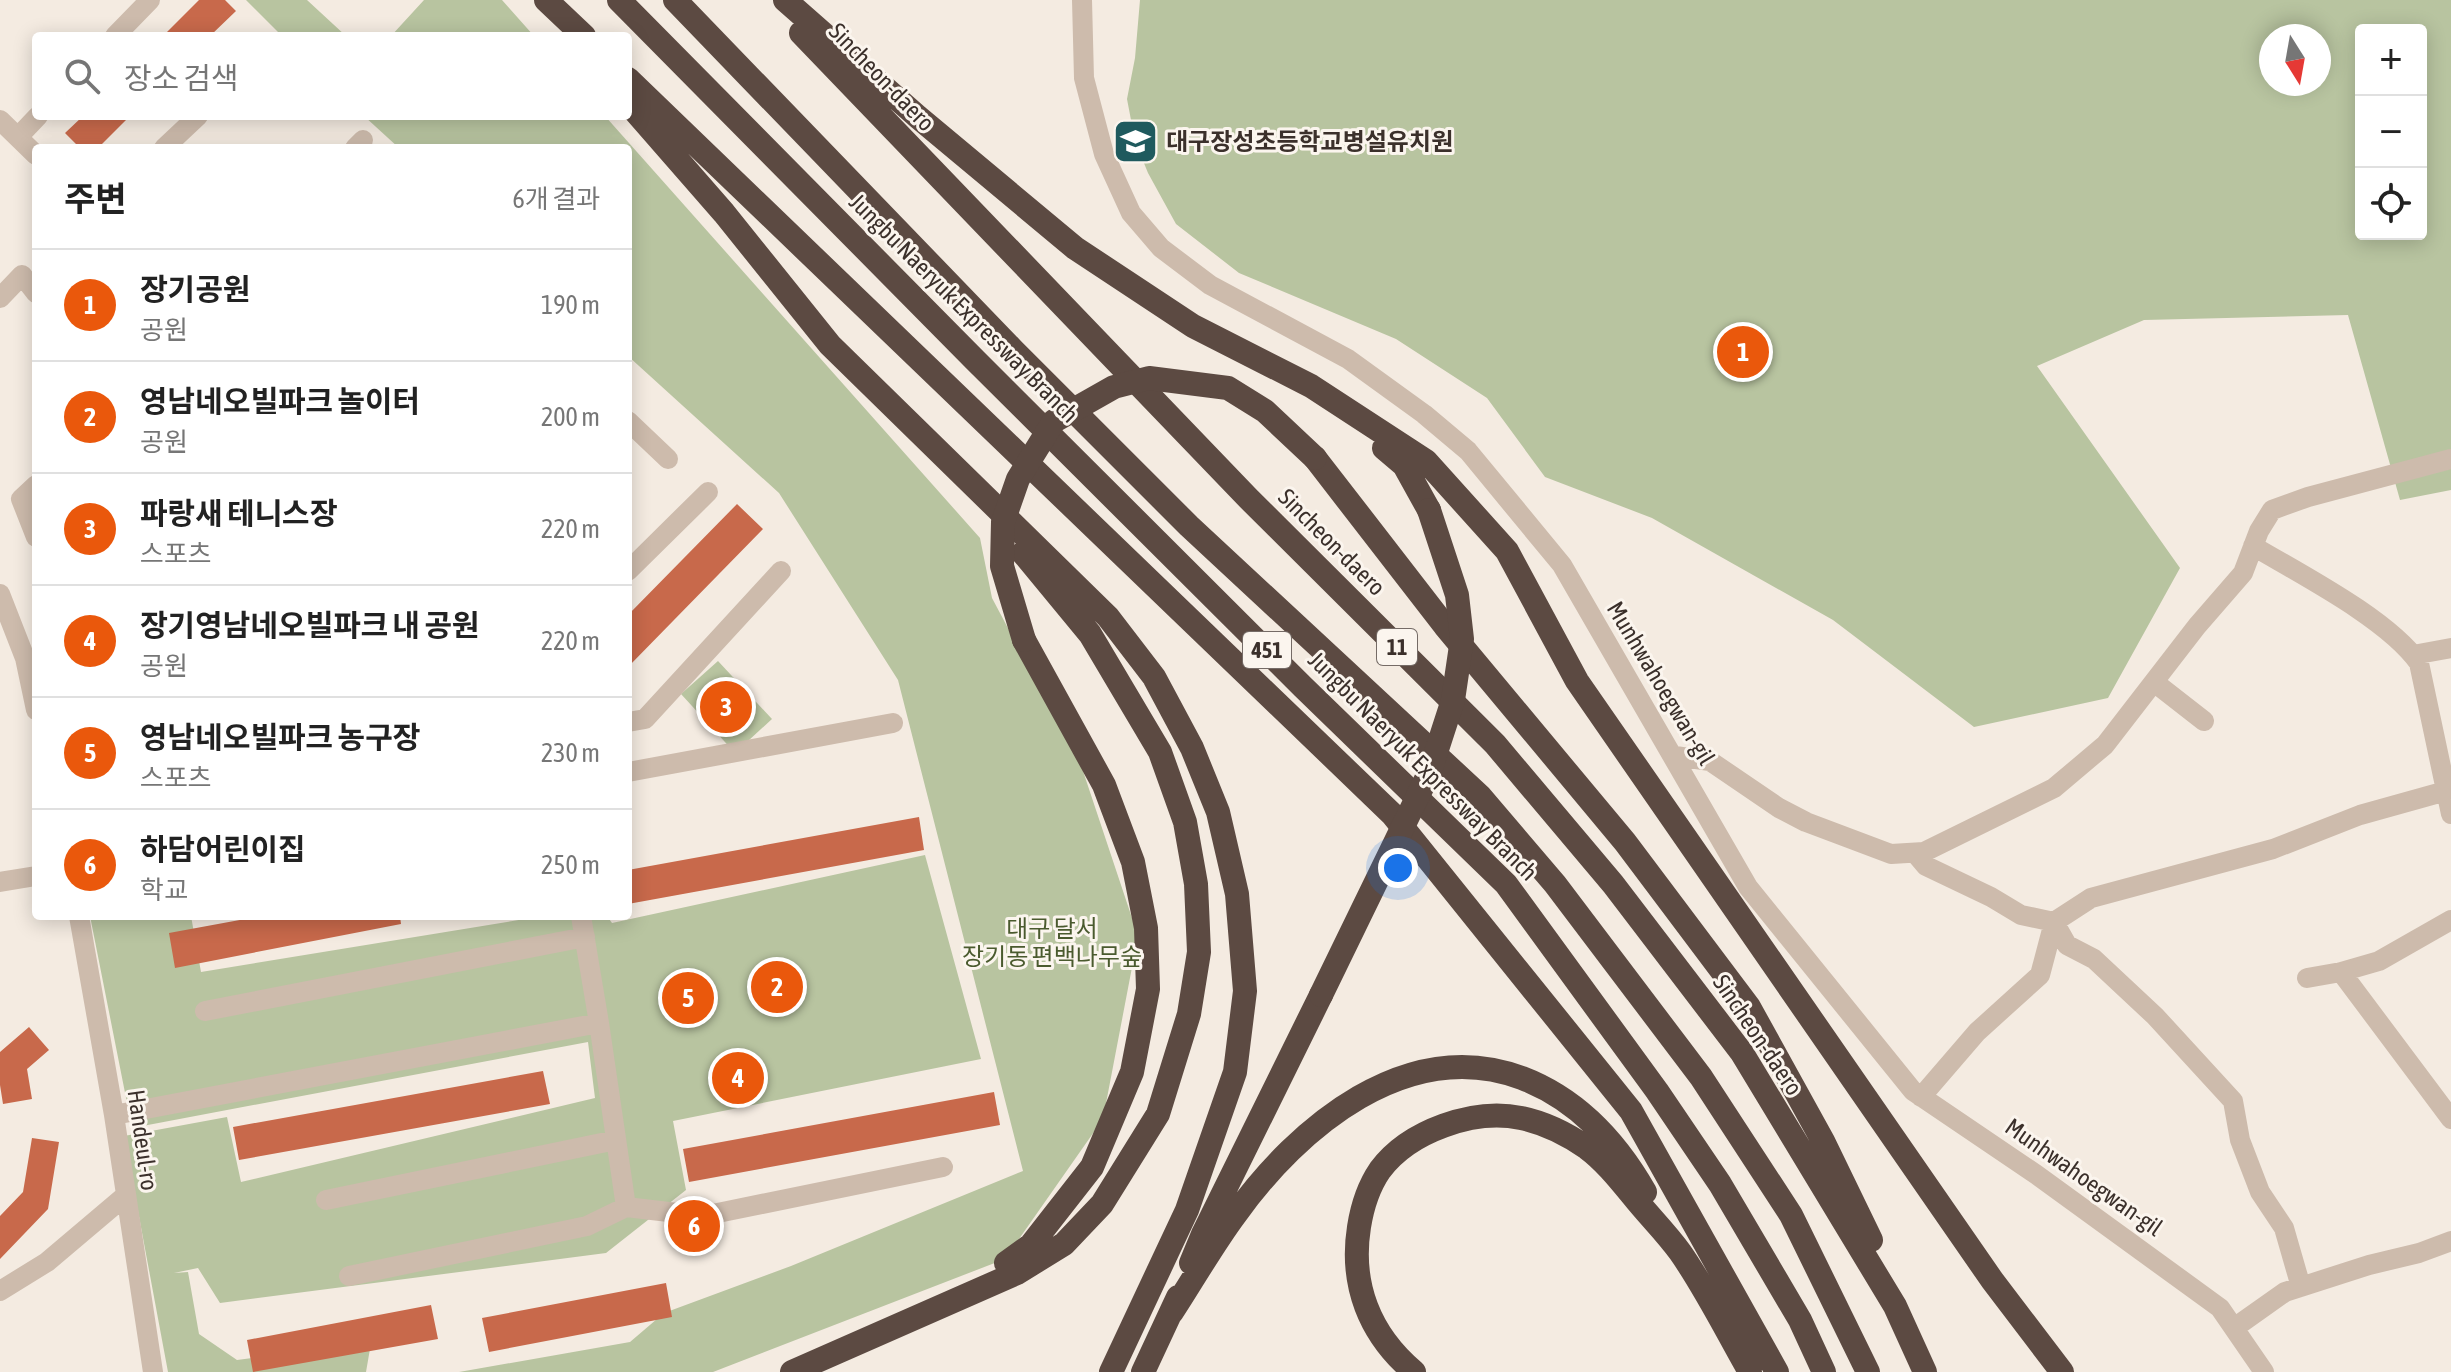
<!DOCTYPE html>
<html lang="ko">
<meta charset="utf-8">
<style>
body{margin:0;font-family:"Asap Condensed","Noto Sans KR",sans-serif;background:#f6f6f6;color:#222}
.controls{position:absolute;right:24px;top:24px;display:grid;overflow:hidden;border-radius:8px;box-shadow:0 4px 20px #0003}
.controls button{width:72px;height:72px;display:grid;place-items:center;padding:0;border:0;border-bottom:2px solid #e0e0e0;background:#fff;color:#222;font:40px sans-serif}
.compass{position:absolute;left:2259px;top:24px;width:72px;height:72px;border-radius:50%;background:#fff;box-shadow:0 4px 20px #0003;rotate:169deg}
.you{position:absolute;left:1398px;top:868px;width:28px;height:28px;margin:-20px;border:6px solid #fff;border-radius:50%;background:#1a73e8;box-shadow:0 0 0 12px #1a73e833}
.badge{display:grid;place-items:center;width:52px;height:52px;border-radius:50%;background:#ea580c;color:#fff;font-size:26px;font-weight:700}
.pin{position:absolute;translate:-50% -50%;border:4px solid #fff;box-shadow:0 2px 8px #0006}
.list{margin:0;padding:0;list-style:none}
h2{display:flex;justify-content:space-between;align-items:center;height:104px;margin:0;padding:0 32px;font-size:34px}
h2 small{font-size:26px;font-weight:400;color:#767676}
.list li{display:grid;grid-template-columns:52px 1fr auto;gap:24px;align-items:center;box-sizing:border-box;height:112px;padding:0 32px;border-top:2px solid #e0e0e0}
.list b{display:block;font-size:30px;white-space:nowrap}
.list p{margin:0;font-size:26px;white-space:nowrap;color:#767676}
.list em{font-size:26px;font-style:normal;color:#767676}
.icon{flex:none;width:44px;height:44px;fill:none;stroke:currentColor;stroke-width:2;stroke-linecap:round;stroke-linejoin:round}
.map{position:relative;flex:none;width:2451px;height:1372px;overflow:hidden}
.search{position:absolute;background:#fff;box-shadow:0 4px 20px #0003;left:32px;top:32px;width:600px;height:88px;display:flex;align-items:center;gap:20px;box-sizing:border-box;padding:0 28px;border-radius:8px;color:#767676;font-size:30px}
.panel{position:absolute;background:#fff;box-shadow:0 4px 20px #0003;left:32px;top:144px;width:600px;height:776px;border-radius:8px}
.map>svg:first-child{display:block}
.green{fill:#b8c4a0;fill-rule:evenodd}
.building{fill:#c8694b}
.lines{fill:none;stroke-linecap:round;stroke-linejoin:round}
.minor{stroke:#cdbbac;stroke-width:20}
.highway{stroke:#5c4a42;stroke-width:24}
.highway-bridge{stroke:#5c4a42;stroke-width:24}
.labels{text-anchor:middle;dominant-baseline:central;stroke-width:6;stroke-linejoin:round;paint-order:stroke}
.shield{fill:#fbf5ee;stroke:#756b66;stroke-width:2}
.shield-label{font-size:22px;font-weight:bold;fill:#3b302b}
.street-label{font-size:24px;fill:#3b302b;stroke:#fbf5ee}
.poi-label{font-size:24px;font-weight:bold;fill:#3b302b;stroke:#fbf5ee;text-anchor:start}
.park-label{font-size:24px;fill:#4a5a2e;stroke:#fbf5ee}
</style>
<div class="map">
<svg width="2451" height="1372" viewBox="0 0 2451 1372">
<rect width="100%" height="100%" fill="#f4ebe1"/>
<path class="green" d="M246,0H307L346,36H282Z
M424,0H502L534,36H391Z
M1140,0H2451V490L2400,500L2348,315L2144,320L2037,366L2180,568L2108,698L1974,727L1833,620L1652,518L1545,477L1487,398L1396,339L1239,273L1176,224L1148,173L1135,141L1127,99L1135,58ZM2361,30H2421V234H2361ZM2271,36H2319V84H2271Z
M364,116H605L980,538L992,598L1082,768L1138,936L1103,1119L1005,1259L713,1372H459L630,1342L664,1313L791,1266L1023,1171L898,680L779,493L628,356V148H399Z
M718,661L772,719L735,753L681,694Z
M925,855L981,1059L673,1121L686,1190L606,1253L220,1303L198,1268L174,1273L188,1272L199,1334L237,1360L371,1343L366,1372H168L124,1136L227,1117L241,1182L595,1098L588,1042L132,1128L90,916H191L201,972L543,916H607L612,923Z"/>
<path class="building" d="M199,0H225L236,11L210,36H163Z
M83,116H130L98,148H80L65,133Z
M737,504L763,529L628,667V615Z
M919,817L924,850L628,904V870Z
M261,916H400L401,924L175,968L169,933Z
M29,1027L49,1050L27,1069L32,1099L3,1104L0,1085V1052Z
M543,1071L550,1104L239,1160L233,1127Z
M994,1092L1000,1125L689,1182L683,1149Z
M32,1138L59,1142L48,1209L0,1259V1216L23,1192Z
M666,1283L672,1317L489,1352L482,1318Z
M431,1305L438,1339L253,1372L247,1340Z"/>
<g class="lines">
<path class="minor" d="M1082,0L1084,78L1104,154L1131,213L1161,248L1210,285L1348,359L1424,414L1468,451L1562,565L1748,887L1913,1091L2037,1175L2220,1308L2264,1372
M115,36L150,0
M0,120L36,155
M18,137L38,116
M164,148L198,116
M355,148L363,140
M0,298L22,275L36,293
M628,421L668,459
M36,485L21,499L36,537
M2253,546C2302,575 2388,619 2419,663L2451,814
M628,571L708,492
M0,594L25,658L36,710
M2413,655L2451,648
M2154,682L2204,721
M628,722L645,719L781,571
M1675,756L1710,761L1779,808L1806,822L1891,854L1924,852L2054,788L2105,745L2197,626L2243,573L2259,531L2272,510L2308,497L2451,459
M628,772L893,723
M1915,853L1926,866L1991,897L2021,915L2054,922L2067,945L2094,959L2155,1016L2233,1101L2240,1140L2260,1192L2284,1228L2301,1287
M0,882L36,876
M79,916L114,1115L153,1372
M2341,972L2451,1119
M2307,978L2341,972L2379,961L2451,920
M205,1011L585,937
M599,1023L626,1207
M1921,1097L1977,1032L2040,975L2054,922L2091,898L2273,849L2360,815L2446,791
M114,1115L599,1023L581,916
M326,1200L616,1140
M349,1276L587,1226L626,1207L703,1216L943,1167
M0,1291L47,1262L125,1196
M2234,1328L2285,1292L2369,1265L2419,1253L2451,1241"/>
<path class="highway" d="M546,0L584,36
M619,0L975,360L1303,687L1506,884L1657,1091L1720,1184L1800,1320L1824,1372
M675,0L1013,350L1189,526L1480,796L1555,884L1701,1077L1791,1215L1868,1372
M785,0L918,117L1075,248L1193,326L1311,386L1426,461L1507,551L1577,681L1992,1280L2062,1372
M801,33L1248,498L1495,744L1613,884L1742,1053L1895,1306L1925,1372
M628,79L1392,814L1631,1111L1777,1372
M628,103L724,213L830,345L1108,617L1154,677L1192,748L1218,812L1237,894L1245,991L1235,1072L1187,1210L1111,1372
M1384,448L1404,465L1429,510
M1315,458L1445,626L1625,842L1749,1007L1823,1141L1871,1240
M1006,1263L1031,1245L1092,1167L1132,1072L1148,989L1146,928L1133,862L1104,785L1024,640
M1191,1263L1203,1234L1321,995
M1172,1312C1193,1280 1212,1246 1235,1215C1298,1127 1407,1035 1522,1078C1577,1099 1616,1141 1645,1192
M792,1372L1017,1273L1064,1244L1102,1204L1158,1114L1189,1014L1199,952L1196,884L1185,822L1160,752L1090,634L1023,553
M1143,1372L1178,1297
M1414,1372C1369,1334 1350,1284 1359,1227C1362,1208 1369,1186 1380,1170C1409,1131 1474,1108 1521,1118C1545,1123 1567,1134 1587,1148C1606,1162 1622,1183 1637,1201C1651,1218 1667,1234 1680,1252C1706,1289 1727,1332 1750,1372"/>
<path class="highway-bridge" d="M1024,640L1002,566L1003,522L1018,479L1054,421L1114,387L1149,378L1228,388L1265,411L1315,458
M1321,995L1430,771L1453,700L1462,639L1457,595L1429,510"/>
</g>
<defs>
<symbol id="school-square" viewBox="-11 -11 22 22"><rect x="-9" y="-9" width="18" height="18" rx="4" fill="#1f5a5e" stroke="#fbf5ee"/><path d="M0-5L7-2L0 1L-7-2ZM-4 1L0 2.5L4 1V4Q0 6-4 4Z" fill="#fff"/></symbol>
</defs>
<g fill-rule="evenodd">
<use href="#school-square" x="1110" y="116" width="51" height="51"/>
</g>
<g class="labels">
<g class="shield">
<rect x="1377" y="629" width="40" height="36" rx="6"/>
<rect x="1243" y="632" width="48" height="36" rx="6"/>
</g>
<g class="shield-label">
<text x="1397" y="647">11</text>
<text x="1267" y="650">451</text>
</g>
<g class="street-label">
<text transform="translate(882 77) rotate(46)">Sincheon-daero</text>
<text transform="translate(964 308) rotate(45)">Jungbu Naeryuk Expressway Branch</text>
<text transform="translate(1332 542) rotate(45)">Sincheon-daero</text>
<text transform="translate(1661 683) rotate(59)">Munhwahoegwan-gil</text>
<text transform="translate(1423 766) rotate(45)">Jungbu Naeryuk Expressway Branch</text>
<text transform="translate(1758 1035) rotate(56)">Sincheon-daero</text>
<text transform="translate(143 1140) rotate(82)">Handeul-ro</text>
<text transform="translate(2084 1177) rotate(35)">Munhwahoegwan-gil</text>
</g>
<g class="poi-label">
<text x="1166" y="141">대구장성초등학교병설유치원</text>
</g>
<g class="park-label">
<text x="1052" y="928">대구 달서<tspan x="1052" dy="28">장기동 편백나무숲</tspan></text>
</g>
</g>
</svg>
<div class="controls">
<button>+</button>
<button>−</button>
<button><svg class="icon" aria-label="locate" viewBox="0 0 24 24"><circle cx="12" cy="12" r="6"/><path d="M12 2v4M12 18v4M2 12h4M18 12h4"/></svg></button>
</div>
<svg class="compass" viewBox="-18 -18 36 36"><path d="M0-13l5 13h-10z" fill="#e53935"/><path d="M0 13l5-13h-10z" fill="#767676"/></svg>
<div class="you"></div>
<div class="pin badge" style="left:1743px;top:352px">1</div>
<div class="pin badge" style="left:777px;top:987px">2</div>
<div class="pin badge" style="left:726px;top:707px">3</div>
<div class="pin badge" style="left:738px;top:1078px">4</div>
<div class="pin badge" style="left:688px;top:998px">5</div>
<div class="pin badge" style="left:694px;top:1226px">6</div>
<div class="search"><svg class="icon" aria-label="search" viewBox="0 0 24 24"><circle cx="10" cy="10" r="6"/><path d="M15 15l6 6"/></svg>장소 검색</div>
<section class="panel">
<h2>주변<small>6개 결과</small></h2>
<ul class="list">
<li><span class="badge">1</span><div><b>장기공원</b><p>공원</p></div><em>190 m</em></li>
<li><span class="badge">2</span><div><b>영남네오빌파크 놀이터</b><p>공원</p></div><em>200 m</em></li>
<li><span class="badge">3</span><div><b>파랑새 테니스장</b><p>스포츠</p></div><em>220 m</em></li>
<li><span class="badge">4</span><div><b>장기영남네오빌파크 내 공원</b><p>공원</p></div><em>220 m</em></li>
<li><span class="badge">5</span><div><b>영남네오빌파크 농구장</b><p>스포츠</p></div><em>230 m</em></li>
<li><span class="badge">6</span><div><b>하담어린이집</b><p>학교</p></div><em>250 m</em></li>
</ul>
</section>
</div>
